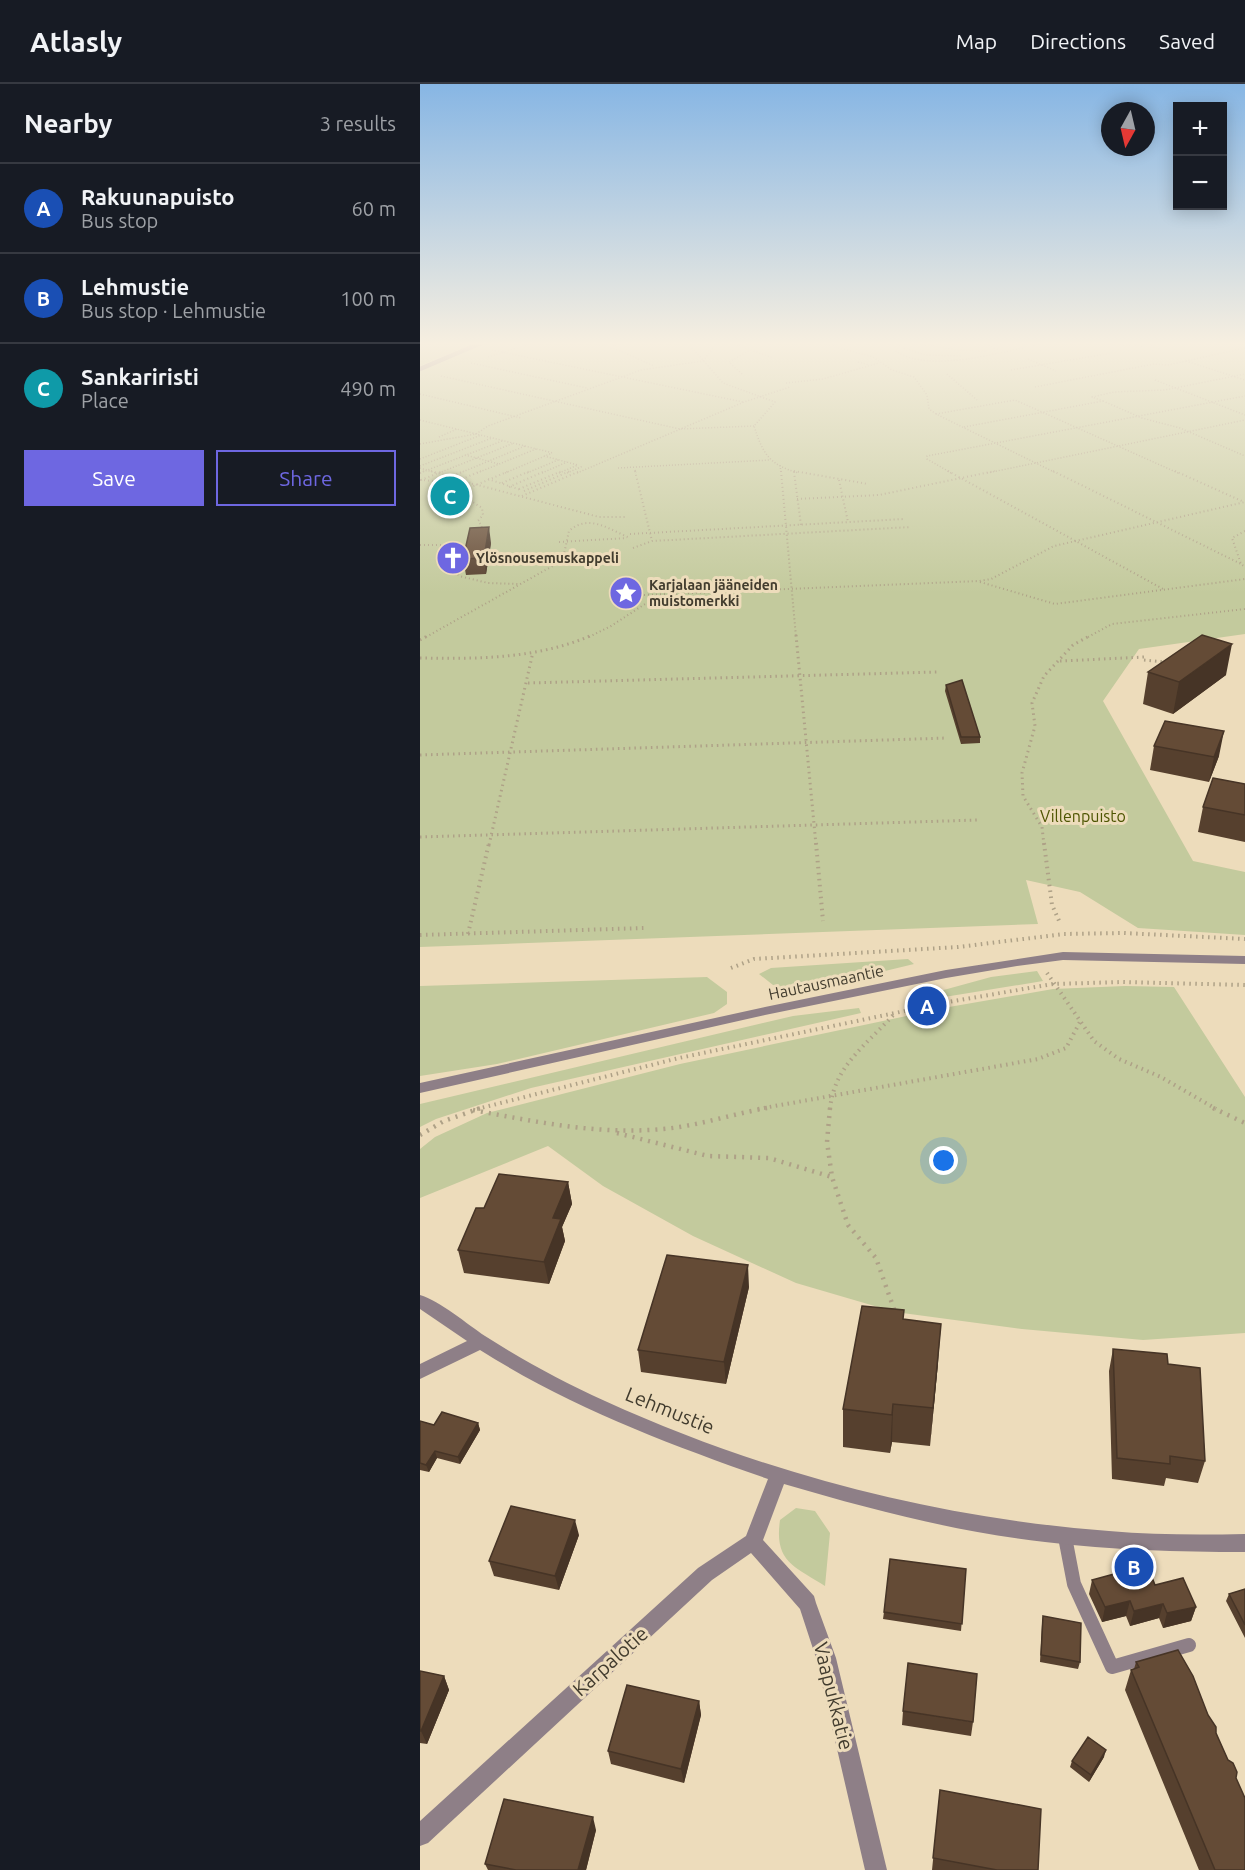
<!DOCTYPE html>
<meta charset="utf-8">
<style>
body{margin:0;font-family:Ubuntu,sans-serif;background:#20242c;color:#f1f3f6}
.controls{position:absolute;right:18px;top:18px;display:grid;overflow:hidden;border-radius:0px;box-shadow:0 3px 15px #0003}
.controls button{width:54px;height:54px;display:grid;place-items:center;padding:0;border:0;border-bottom:2px solid #363941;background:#171b24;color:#f1f3f6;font:30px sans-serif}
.compass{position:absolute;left:681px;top:18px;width:54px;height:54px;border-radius:50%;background:#171b24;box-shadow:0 3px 15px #0003;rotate:188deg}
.you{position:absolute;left:524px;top:1077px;width:21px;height:21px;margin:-15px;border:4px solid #fff;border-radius:50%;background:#1a73e8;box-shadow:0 0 0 9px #1a73e833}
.badge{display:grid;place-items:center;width:39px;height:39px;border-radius:50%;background:#6e67e1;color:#fff;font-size:20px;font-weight:700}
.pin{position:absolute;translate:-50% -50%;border:3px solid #fff;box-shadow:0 2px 6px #0006}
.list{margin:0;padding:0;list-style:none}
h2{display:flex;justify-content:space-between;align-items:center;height:78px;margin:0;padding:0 24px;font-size:26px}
h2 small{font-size:20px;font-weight:400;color:#9ea1a6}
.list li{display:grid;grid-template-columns:39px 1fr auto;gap:18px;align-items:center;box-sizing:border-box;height:90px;padding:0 24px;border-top:2px solid #363941}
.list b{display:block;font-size:22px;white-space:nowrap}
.list p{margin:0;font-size:20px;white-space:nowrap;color:#9ea1a6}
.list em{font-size:20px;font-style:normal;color:#9ea1a6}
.actions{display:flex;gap:12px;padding:18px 24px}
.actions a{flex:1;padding:14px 0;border:2px solid #6e67e1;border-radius:0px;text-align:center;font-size:21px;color:#6e67e1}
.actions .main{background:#6e67e1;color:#fff}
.map{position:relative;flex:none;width:825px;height:1786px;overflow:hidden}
header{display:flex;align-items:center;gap:36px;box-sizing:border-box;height:84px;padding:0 30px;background:#171b24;border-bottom:2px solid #363941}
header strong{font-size:28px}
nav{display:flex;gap:33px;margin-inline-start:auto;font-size:21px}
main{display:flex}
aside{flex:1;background:#171b24}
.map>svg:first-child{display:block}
.green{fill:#c3ca9d}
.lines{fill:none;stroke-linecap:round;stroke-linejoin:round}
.path-far4{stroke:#aea187;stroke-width:1.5;stroke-dasharray:1 2;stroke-linecap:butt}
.path-far3{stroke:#aea187;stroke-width:2;stroke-dasharray:1 3;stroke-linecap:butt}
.path-far2{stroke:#aea187;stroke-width:3;stroke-dasharray:1.5 4;stroke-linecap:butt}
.path-far1{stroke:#aea187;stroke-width:4;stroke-dasharray:1.5 4.5;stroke-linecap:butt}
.path{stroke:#aea187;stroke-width:4.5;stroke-dasharray:2 6;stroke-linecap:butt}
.service-far1{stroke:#8e7f87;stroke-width:4.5}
.service{stroke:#8e7f87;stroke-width:14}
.minor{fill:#8e7f87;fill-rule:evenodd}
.tertiary{fill:#8e7f87;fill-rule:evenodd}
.wall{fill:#56402e}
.shaded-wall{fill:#463426}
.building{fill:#644b36;stroke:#463426;stroke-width:1.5}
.labels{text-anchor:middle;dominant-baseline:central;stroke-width:6;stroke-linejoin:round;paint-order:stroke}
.far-poi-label{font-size:14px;font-weight:bold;fill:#423c2e;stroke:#eddcbb;text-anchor:start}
.park-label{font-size:16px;fill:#4e5502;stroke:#eddcbb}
.street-label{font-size:16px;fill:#423c2e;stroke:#eddcbb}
.near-street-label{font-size:20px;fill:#423c2e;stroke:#eddcbb}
</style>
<header>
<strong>Atlasly</strong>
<nav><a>Map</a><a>Directions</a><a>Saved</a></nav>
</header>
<main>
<aside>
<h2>Nearby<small>3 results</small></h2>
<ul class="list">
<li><span class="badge" style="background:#1a4fb4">A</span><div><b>Rakuunapuisto</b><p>Bus stop</p></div><em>60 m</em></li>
<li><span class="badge" style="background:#1a4fb4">B</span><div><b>Lehmustie</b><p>Bus stop · Lehmustie</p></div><em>100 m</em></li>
<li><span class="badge" style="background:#0f9aa8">C</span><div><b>Sankariristi</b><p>Place</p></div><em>490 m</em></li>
</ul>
<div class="actions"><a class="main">Save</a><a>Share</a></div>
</aside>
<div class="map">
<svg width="825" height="1786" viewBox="0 0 825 1786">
<rect width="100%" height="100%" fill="#eddcbb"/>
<path class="green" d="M0,259H56L0,282Z
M64,259H825V550L719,565L683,617L773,777L825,788V851L718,844L660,808L606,796L618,840L0,863V286Z
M488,875L494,880L374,909L353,901L339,890L351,884Z
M617,887L623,897L512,915L509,910L571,893Z
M287,893L307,908V920L294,929L77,980L0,992V902Z
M705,902L754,903L825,1013V1249L723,1256L602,1245L475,1228L376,1199L273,1152L183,1102L128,1062L0,1114V1065L15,1053L67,1029L260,980L529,923L633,905Z
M439,924L441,929L111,1004L16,1035L0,1043V1020L373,932Z
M376,1424L395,1427L410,1449L405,1502C374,1482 354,1478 360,1436Z"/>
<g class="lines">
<path class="path-far4" d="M170,259L196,265L234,282
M268,259L303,299L355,318L334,342C343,370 349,381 379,389
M311,259L353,274
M401,259L453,273L472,286L494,293L507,311L509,325L516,330L636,389
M481,259L476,267C510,291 587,266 626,259
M496,259L537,266L567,267
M563,259L579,266
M676,259L740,264
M726,259L736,263
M478,262L505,271L542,272
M190,263L200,259
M72,266L323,318
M68,273L113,259
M608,275L636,287
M766,277L825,296
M438,278L449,281
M51,279L167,304
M591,286L692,269
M322,290L309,278L330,266
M527,290L557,316
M21,292L260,345L334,342
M735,296L825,331
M366,299L403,295L459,279
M615,303L734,280L748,281L825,264
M0,310L101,334
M683,317L722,334L760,344L825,372
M516,330L595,316L758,389
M0,336L133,369
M544,343L683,317L672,313L694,308L745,306L825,290
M19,353L37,345
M0,360L56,350L68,342L221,286L283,277L297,259
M45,371L79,380
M124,372L158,381
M0,375L61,351
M360,381L361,389
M0,382L72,354
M0,384L16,389
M198,384L350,376
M215,386L216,389
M0,389L82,357
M19,389L94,359
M40,389L105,362
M57,389L116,365
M85,389L132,369
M107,389L138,376
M122,389L147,378
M139,389L158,381
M147,389L163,382
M157,389L324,318L370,303
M531,389L507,375V372L825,312
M567,389L825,336"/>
<path class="path-far3" d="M11,387L51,399
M215,387L232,457
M361,387L376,553
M374,387L448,400
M528,387L743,505
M633,387L821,480
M755,387L824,418
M374,388L381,441
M0,389L4,387
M42,395L61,387
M68,395L101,406
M0,396L54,400L179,433H207
M1,396L23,387
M419,396L428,438
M18,398L44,387
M82,399L110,387
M89,403L125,387
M99,405L142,387
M104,407L150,387
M35,410L89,387
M35,411L45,413L62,424L63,431L58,437L62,442L61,448
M102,412L160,387
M377,415L459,411L575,387
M825,447L812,454L821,480L825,483
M210,450L484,435
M139,458L207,454
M0,461H43
M213,464L232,457L491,443
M36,487L39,492L68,499L100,500
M560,498L635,520L825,495
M224,511L559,497L571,495L634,462L825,418
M6,553L138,479L144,470L149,447C169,429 190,446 210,454
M169,553L191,542L225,520
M668,553L692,540L825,525"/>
<path class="path-far2" d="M376,551L396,761
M0,556L9,551
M0,574C58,575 118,575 172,551
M724,576L746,578
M640,577L725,573
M108,599L517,588
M0,671L527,654
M0,753L558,736
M69,761L113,568
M624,761L622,743L603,712L602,689L615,642L612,619L624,592L653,561L671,551"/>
<path class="path-far1" d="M396,759L403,837
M624,759L632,821L640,839
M48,850L69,759
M0,851L224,844
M311,884L334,875L538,863L644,850L704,849L825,855
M627,889L674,957L699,975L741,993L796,1025
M57,1025L259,974L528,918L633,900L702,898L825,901
M338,1025L618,975L646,964L660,938
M410,1025C414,981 448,960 475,929"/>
<path class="path" d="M410,1024L407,1058L412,1093L428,1141L456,1174L475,1228
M793,1024L825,1039
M53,1026C117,1038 178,1051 243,1045C278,1042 312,1030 347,1024
M197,1049L288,1072L349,1074L412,1093
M0,1051L24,1037L61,1024"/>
<path class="service-far1" d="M0,285L61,259"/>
<path class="service" d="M645,1453L654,1500L692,1583L769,1561"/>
<path class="minor" d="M0,1211C20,1217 47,1240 65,1252C104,1277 143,1298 185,1317C343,1389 516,1434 689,1447C734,1451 780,1451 825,1450V1468C758,1468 692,1466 625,1458C536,1448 449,1425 364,1400L343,1456L394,1512L396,1519L416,1574L467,1786H445L396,1574L380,1525L331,1469L292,1496L8,1759L0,1762V1737L278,1484L326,1452L348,1395C248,1360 150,1323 60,1266L0,1295V1280L47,1257L0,1225Z"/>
<path class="tertiary" d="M643,868L825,872V880L643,876L597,882L526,894L345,931L0,1009V999L345,923L526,886Z"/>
</g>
<path class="wall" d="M71,459L66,490L46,491L43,475Z
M728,588L806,591L753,630L723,620Z
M526,601L560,653V659L541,660L525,607Z
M734,662L799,672L789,698L730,686Z
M825,700V758L778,748L783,723Z
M148,1098L152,1120L142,1143L145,1157L129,1200L44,1189L38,1166L64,1124Z
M329,1203L306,1300L221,1288L218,1266Z
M483,1235L518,1279L510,1362L472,1358L470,1369L423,1363V1325Z
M693,1265L748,1280L785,1377L778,1399L746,1394L744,1402L692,1395L689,1287Z
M0,1337L14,1341L58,1339L60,1346L40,1380L17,1374L9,1388L0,1386Z
M159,1451L139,1506L74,1492L69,1477Z
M546,1485L541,1547L463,1535L464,1528Z
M672,1496L735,1501L776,1523L771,1537L743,1544L739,1534L710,1542L706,1532L682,1538L669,1510Z
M825,1505V1554L806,1517L809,1510Z
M623,1532L660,1578L658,1585L620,1578L622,1540Z
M716,1578L788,1631L816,1694L825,1786H779L705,1606L711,1586L714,1585Z
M0,1587L24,1592L29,1606L7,1660L0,1659Z
M279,1617L281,1631L264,1699L191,1680L188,1667Z
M483,1627L553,1638L551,1652L482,1641Z
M684,1673L669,1698L650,1683L652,1677Z
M520,1706L618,1786H512Z
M176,1746L166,1786H68L65,1780Z"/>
<path class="shaded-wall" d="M69,443L71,459L66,490L64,474Z
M812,560L806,591L753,630L759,598Z
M804,647L799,672L789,698L794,673Z
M148,1098L152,1120L142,1143L145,1157L129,1200L124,1178L133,1134Z
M328,1181L329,1203L306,1300L304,1278Z
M521,1240L518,1279L510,1362L513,1324Z
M473,1320L472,1358L470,1369L472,1331Z
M58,1339L60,1346L40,1380L38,1373Z
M15,1367L17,1374L9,1388L6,1381Z
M155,1436L159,1451L139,1506L135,1492Z
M710,1517L706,1532L682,1538L685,1523Z
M743,1520L739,1534L710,1542L714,1527Z
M776,1523L771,1537L743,1544L747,1529Z
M24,1592L29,1606L7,1660L1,1647Z
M279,1617L281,1631L264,1699L261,1685Z
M686,1666L684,1673L669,1698L671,1691Z
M173,1733L176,1746L166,1786H158Z"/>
<path class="building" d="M69,443L64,474L43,475L50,444Z
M782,551L812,560L759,598L728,588Z
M542,596L560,653H541L526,601Z
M745,637L804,647L794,673L734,662Z
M793,694L825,700V731L783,723Z
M79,1090L148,1098L133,1134L141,1135L124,1178L38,1166L56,1124H64Z
M247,1171L328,1181L304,1278L218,1266Z
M442,1222L484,1226L483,1235L521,1240L513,1324L473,1320L472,1331L423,1325Z
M693,1265L747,1270L748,1280L780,1284L785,1377L750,1372V1380L697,1374Z
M22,1328L58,1339L38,1373L15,1367L6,1381L0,1379V1337L14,1341Z
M91,1422L155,1436L135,1492L69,1477Z
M470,1475L546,1485L542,1540L464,1528Z
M698,1489L702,1498L731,1491L735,1501L763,1494L776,1523L747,1529L743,1520L714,1527L710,1517L685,1523L672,1496Z
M825,1505V1541L809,1510Z
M623,1532L661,1539L660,1578L621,1571Z
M758,1566L773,1592L788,1631L796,1643V1649L808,1676L813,1679L817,1688L816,1694L825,1714V1786H795L711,1586L719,1583L716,1578Z
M488,1579L557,1590L553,1638L483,1627Z
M0,1587L24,1592L1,1647H0Z
M207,1601L279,1617L261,1685L188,1667Z
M668,1653L686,1666L671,1691L652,1677Z
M520,1706L621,1725L618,1786H577L513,1774Z
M84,1715L173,1733L158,1786H96L65,1780Z"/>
<linearGradient id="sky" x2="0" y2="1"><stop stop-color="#87b6e4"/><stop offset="0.51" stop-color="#f7efe0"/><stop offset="1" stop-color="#f7efe0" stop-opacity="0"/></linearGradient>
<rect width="825" height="509" fill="url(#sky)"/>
<defs>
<symbol id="church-disc" viewBox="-11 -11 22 22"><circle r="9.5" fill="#6e67e1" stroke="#eddcbb"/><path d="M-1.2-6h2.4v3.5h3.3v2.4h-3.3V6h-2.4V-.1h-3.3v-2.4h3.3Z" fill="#fff"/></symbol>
<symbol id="sight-disc" viewBox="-11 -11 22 22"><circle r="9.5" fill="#6e67e1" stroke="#eddcbb"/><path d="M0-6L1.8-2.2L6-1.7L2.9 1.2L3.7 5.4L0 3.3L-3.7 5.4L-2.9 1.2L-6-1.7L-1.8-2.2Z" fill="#fff"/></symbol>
</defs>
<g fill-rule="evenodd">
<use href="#church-disc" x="14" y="455" width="38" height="38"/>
<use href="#sight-disc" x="187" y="490" width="38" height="38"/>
</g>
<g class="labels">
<g class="far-poi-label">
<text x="56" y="474">Ylösnousemuskappeli</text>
<text x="229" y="501">Karjalaan jääneiden<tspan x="229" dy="16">muistomerkki</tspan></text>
</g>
<g class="park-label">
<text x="663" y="732">Villenpuisto</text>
</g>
<g class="street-label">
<text transform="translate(406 898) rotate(-12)">Hautausmaantie</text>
</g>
<g class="near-street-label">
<text transform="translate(250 1326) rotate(22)">Lehmustie</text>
<text transform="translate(190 1577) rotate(-42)">Karpalotie</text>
<text transform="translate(414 1612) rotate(76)">Vaapukkatie</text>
</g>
</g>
</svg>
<div class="controls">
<button>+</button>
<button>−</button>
</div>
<svg class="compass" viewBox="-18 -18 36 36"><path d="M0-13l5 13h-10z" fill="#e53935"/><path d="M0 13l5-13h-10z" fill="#9ea1a6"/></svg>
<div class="you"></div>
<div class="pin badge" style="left:507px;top:922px;background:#1a4fb4">A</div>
<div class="pin badge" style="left:714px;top:1483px;background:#1a4fb4">B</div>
<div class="pin badge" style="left:30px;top:412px;background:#0f9aa8">C</div>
</div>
</main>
